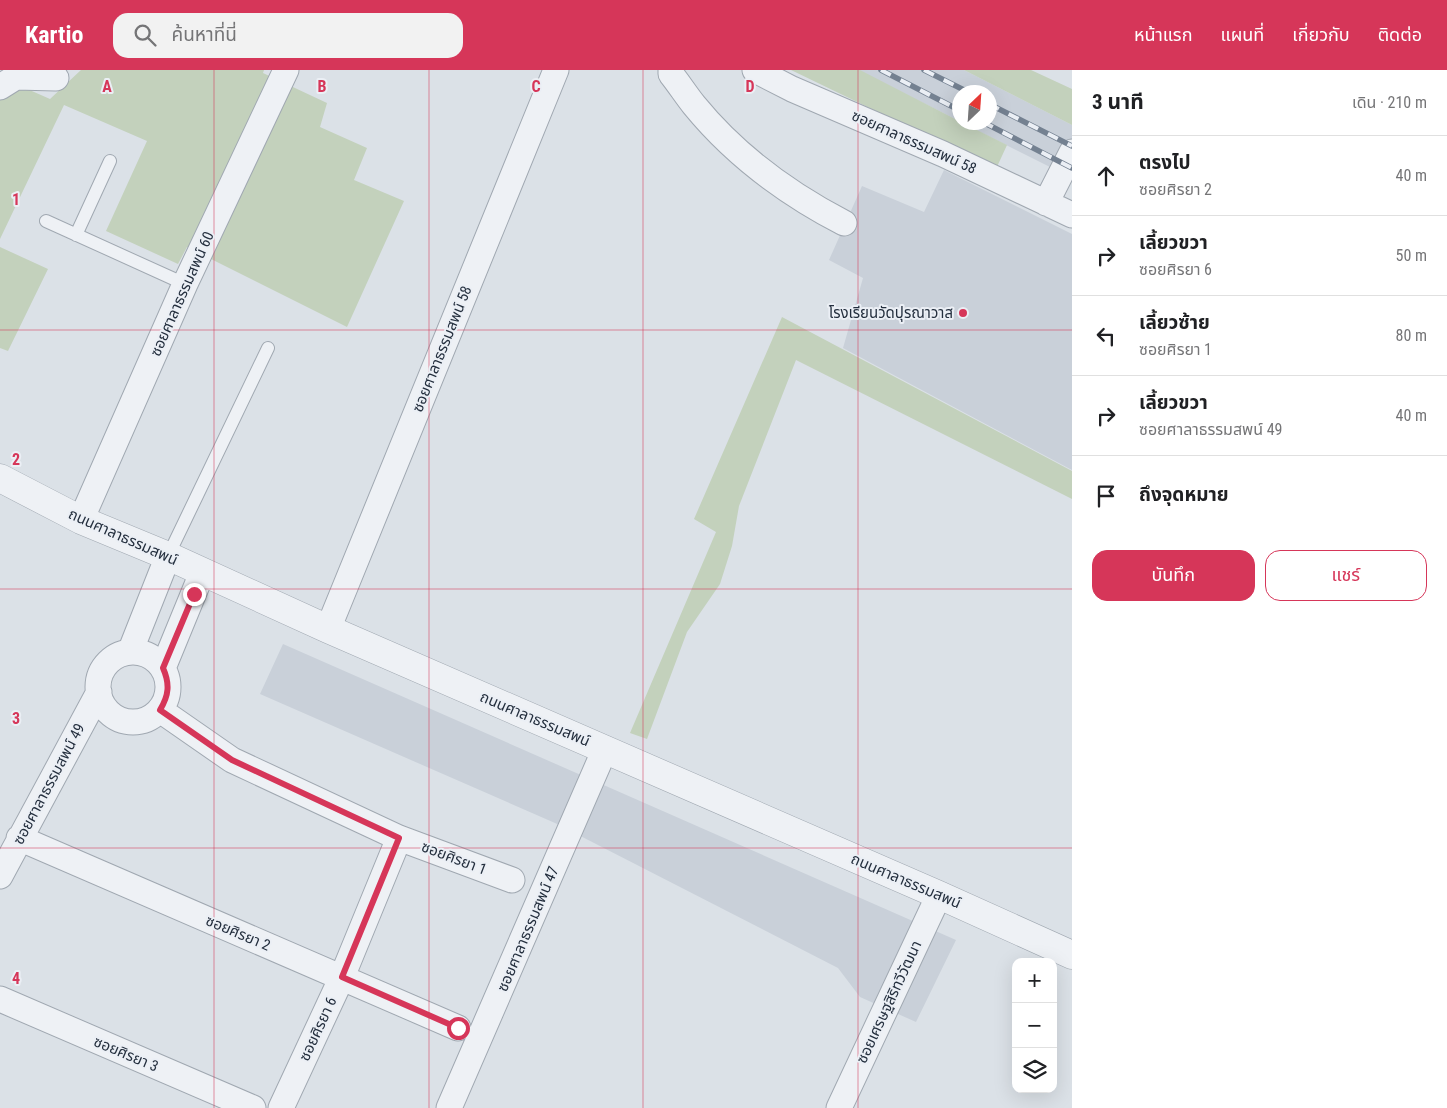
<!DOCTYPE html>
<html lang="th">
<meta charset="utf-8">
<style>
body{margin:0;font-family:"Roboto Condensed","Noto Sans Thai",sans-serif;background:#f2f2f2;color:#202124}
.controls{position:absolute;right:15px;bottom:15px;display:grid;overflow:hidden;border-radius:10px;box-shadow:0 5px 20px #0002}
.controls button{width:45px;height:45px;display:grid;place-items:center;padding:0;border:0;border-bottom:1px solid #e0e0e0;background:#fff;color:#202124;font:25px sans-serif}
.compass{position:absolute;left:952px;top:15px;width:45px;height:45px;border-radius:50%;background:#fff;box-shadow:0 5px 20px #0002;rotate:25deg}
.stop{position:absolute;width:15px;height:15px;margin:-11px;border:4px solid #d63659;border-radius:50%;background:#fff}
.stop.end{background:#d63659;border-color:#fff;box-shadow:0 1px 5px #0008}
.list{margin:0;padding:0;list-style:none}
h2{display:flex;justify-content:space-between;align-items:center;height:65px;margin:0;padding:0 20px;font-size:21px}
h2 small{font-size:16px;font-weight:400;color:#757577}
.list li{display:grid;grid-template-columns:32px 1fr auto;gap:15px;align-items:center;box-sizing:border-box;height:80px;padding:0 20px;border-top:1px solid #e0e0e0}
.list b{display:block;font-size:19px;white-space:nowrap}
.list p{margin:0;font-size:16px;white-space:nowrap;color:#757577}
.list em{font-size:16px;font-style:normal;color:#757577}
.actions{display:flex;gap:10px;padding:15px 20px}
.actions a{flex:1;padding:11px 0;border:1px solid #d63659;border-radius:15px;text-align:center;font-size:18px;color:#d63659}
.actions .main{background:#d63659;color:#fff}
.icon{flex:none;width:28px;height:28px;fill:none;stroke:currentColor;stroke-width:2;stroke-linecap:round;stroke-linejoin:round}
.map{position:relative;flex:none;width:1072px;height:1038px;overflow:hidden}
header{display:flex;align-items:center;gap:30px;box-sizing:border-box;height:70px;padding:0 25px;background:#d63659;color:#fff}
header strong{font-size:24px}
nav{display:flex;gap:28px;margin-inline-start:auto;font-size:18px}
.search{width:350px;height:45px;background:#f2f2f2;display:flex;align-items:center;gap:12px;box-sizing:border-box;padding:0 18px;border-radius:15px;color:#757577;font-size:19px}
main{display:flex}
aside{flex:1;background:#fff}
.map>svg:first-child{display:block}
.built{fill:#c9d0d9}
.green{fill:#c3d1bc}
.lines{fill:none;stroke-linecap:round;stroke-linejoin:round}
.service-casing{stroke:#a0a8b1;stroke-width:14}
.minor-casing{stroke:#a0a8b1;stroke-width:27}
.tertiary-casing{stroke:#a0a8b1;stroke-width:29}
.service{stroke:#eef1f5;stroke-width:12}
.minor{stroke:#eef1f5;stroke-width:25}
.tertiary{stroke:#eef1f5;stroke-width:28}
.rail-casing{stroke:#748191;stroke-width:5.5}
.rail{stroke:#ebeff5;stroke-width:4;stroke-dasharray:11;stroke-linecap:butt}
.route{stroke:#d63659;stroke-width:6}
.grid{fill:none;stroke:#d63659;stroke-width:1;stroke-opacity:0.55}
.poi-dot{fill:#d63659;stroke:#ebeff5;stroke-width:2}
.labels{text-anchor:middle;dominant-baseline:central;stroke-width:4;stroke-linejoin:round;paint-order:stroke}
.street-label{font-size:15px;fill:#242f3e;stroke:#ebeff5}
.poi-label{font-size:15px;fill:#242f3e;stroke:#ebeff5;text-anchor:end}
.grid-label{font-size:16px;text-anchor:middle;font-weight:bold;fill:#d63659;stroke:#ebeff5;stroke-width:4;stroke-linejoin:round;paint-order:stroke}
</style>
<header>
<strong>Kartio</strong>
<div class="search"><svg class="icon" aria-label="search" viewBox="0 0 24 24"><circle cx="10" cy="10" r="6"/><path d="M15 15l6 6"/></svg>ค้นหาที่นี่</div>
<nav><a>หน้าแรก</a><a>แผนที่</a><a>เกี่ยวกับ</a><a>ติดต่อ</a></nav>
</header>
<main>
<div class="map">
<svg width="1072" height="1038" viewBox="0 0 1072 1038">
<rect width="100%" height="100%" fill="#dbe1e7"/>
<path class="built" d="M858,0H964L1072,55V108L962,53L989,52V22H959V51Z
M944,100L1072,164V400L843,278L863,208L829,190L862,116L924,142Z
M283,574L956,870L916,952L860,927L838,898L555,753L260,624Z"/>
<path class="green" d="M81,0H264L263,3L327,33L320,57L367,78L354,110L404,131L347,257L187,177L178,194L106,161L147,71L64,35L0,169V28L25,18L50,29Z
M791,0H860L959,51V52L963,53L1007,75L996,99Z
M964,0H1031L1072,19V55Z
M0,177L48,199L8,281L0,278Z
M782,247L1072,401V429L796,290L739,436L732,476L720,514L687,562L647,669L630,663L716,462L694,449Z"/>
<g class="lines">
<defs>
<path id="service" d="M46,151L185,214
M76,165L110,91
M168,486L268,278"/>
<path id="minor" d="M671,0V4C679,14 686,25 694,35C734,84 788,124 844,153
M755,0L792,19L943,84L1072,145
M0,17L16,7L56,8
M1046,133L1072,82
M81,450L185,214L286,0
M328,559L556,0
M130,582L168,486
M98 617a35 35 0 1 1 70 0a35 35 0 1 1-70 0Z
M163,598L202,503
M160,640L232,690L399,768L512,810
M19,768L458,958
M0,806L99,622
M0,929L253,1038
M281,1038L342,907L399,768
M449,1038L605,679
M839,1038L939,825"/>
<path id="tertiary" d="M0,408L81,450L168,486L328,559L939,825L1072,885"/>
</defs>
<use href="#service" class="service-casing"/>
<use href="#minor" class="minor-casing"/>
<use href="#tertiary" class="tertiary-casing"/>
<use href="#service" class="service"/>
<use href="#minor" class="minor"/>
<use href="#tertiary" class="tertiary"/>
<defs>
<path id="rail" d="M881,0L959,40
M924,0L968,22
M989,34L1072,76
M983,52L1072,98"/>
</defs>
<use href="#rail" class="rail-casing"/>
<use href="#rail" class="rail"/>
</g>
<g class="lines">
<path class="route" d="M194,524L163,598C170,614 169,625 160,640L232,690L399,768L342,907L458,958"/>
</g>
<path class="grid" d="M214,0V1038M429,0V1038M643,0V1038M858,0V1038M0,260H1072M0,519H1072M0,778H1072"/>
<circle class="poi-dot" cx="963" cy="243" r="5"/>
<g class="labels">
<g class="street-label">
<text transform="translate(914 72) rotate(24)">ซอยศาลาธรรมสพน์ 58</text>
<text transform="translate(182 224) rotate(-66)">ซอยศาลาธรรมสพน์ 60</text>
<text transform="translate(442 279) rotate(-68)">ซอยศาลาธรรมสพน์ 58</text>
<text transform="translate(123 467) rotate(24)">ถนนศาลาธรรมสพน์</text>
<text transform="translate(535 649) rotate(23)">ถนนศาลาธรรมสพน์</text>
<text transform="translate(49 714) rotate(-62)">ซอยศาลาธรรมสพน์ 49</text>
<text transform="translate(454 788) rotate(21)">ซอยศิรยา 1</text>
<text transform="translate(906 811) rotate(23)">ถนนศาลาธรรมสพน์</text>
<text transform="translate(528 859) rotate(-67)">ซอยศาลาธรรมสพน์ 47</text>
<text transform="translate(238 863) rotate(23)">ซอยศิรยา 2</text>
<text transform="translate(889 932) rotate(-65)">ซอยเศรษฐสิริทวีวัฒนา</text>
<text transform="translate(318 959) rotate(-65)">ซอยศิรยา 6</text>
<text transform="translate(126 984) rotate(23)">ซอยศิรยา 3</text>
</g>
<g class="poi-label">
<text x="953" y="243">โรงเรียนวัดปุรณาวาส</text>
</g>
</g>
<g class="grid-label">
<text x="107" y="22">A</text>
<text x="322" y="22">B</text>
<text x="536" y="22">C</text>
<text x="750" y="22">D</text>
<text x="16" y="135">1</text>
<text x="16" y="395">2</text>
<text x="16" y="654">3</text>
<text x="16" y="914">4</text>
</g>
</svg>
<div class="controls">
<button>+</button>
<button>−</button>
<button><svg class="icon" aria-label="layers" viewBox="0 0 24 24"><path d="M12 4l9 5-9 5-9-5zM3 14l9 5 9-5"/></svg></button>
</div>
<svg class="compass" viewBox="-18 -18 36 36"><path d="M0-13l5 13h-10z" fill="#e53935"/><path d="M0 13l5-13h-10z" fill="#757577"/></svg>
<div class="stop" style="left:458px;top:958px"></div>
<div class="stop end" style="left:194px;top:524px"></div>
</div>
<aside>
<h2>3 นาที<small>เดิน · 210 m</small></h2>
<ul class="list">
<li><svg class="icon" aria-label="ahead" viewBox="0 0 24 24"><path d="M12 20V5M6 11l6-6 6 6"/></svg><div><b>ตรงไป</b><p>ซอยศิรยา 2</p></div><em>40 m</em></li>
<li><svg class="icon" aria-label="right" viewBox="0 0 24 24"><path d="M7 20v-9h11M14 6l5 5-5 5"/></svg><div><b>เลี้ยวขวา</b><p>ซอยศิรยา 6</p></div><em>50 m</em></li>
<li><svg class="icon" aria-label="left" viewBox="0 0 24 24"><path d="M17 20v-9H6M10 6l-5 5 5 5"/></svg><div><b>เลี้ยวซ้าย</b><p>ซอยศิรยา 1</p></div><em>80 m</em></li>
<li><svg class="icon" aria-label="right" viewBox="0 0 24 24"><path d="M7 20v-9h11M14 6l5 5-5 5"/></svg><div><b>เลี้ยวขวา</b><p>ซอยศาลาธรรมสพน์ 49</p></div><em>40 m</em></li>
<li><svg class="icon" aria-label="arrive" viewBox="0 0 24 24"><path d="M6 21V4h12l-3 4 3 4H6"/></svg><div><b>ถึงจุดหมาย</b></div></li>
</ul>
<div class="actions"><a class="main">บันทึก</a><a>แชร์</a></div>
</aside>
</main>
